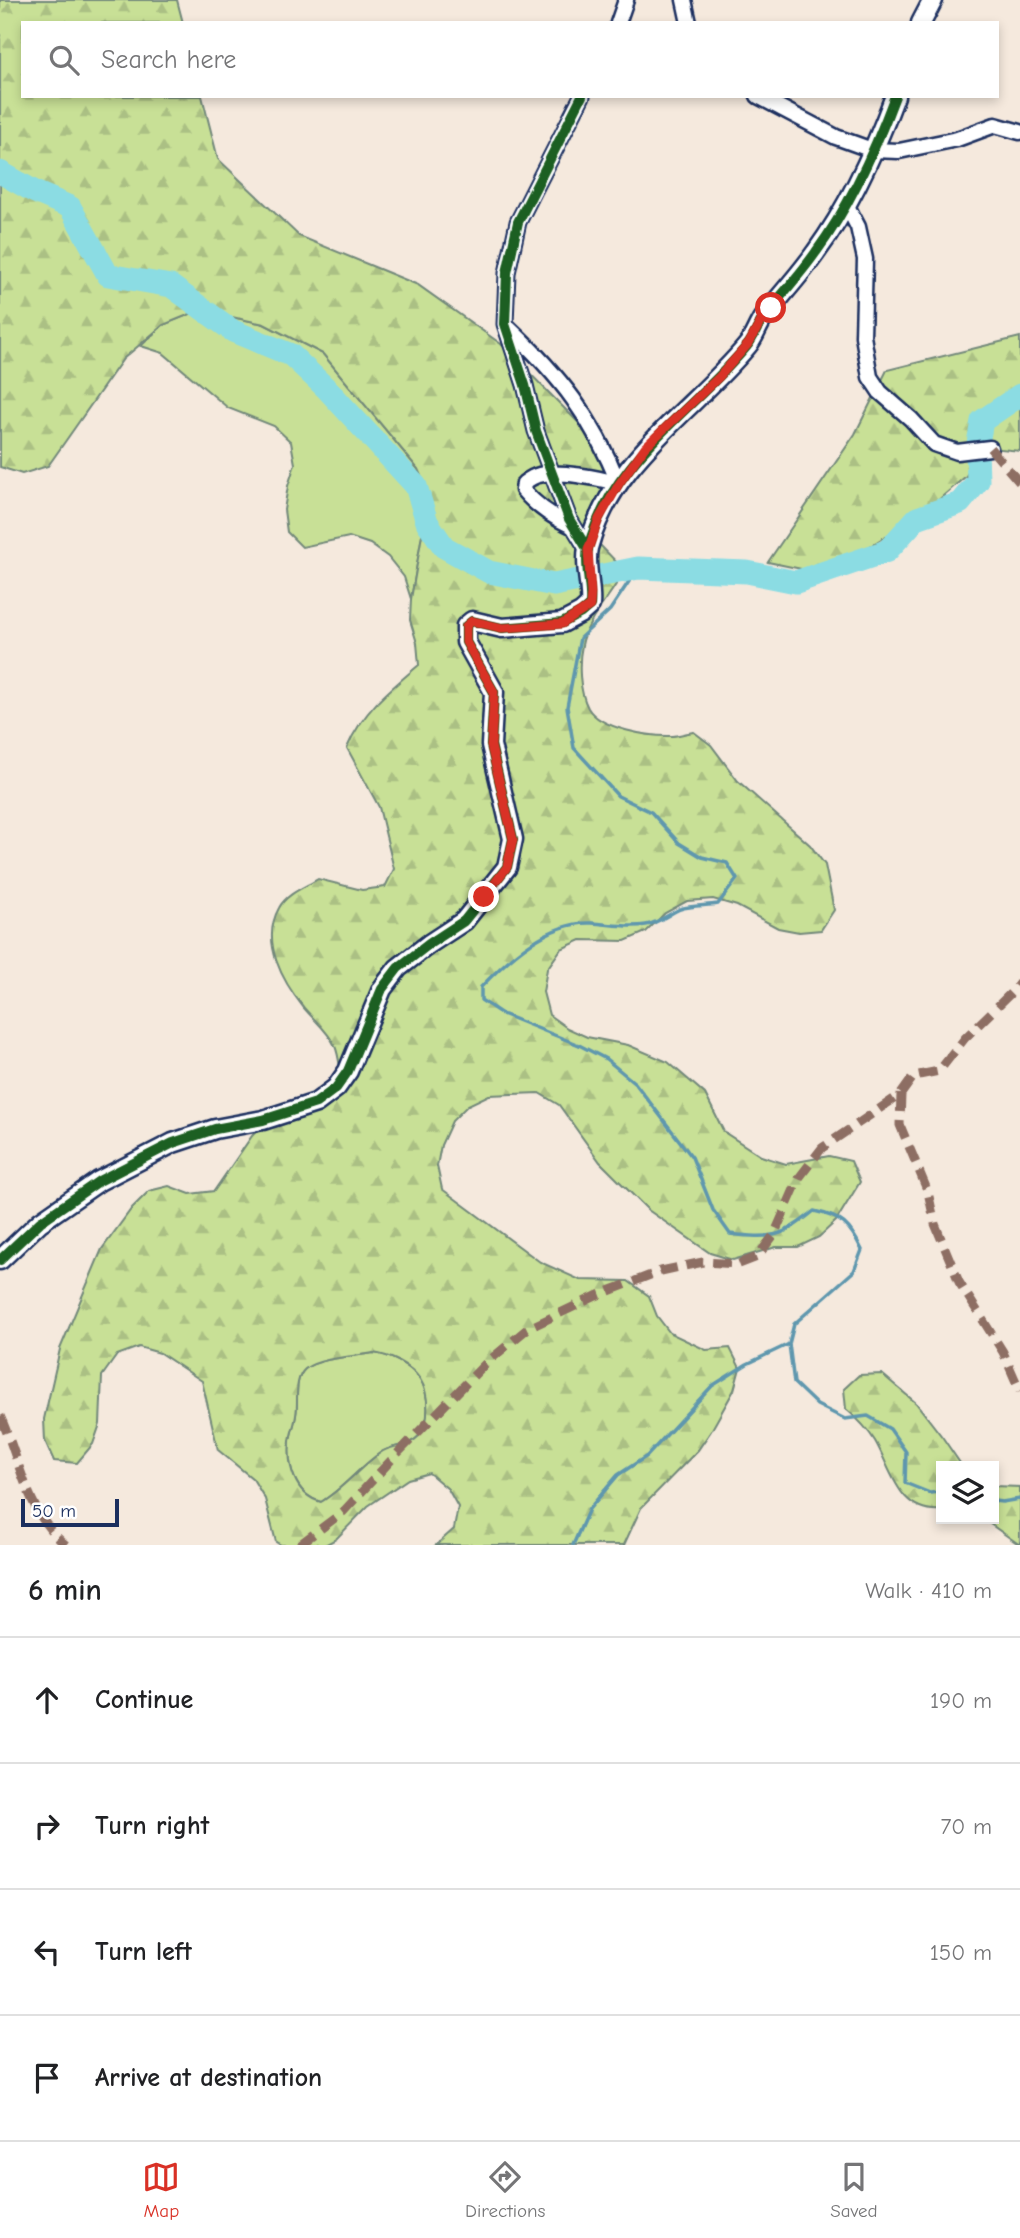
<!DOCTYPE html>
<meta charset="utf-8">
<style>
body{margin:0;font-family:"Comic Neue",sans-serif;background:#f2f2f2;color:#202124}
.controls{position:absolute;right:21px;bottom:21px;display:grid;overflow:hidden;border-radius:0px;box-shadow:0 4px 10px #0003}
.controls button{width:63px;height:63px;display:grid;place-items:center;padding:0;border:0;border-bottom:2px solid #e0e0e0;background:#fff;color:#202124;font:35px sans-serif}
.scale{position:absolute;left:21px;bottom:18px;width:98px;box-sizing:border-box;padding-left:7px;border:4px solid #1b2f5e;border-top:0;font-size:19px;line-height:24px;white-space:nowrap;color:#1b2f5e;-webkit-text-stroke:5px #fff;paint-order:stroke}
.stop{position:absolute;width:21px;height:21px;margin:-16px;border:5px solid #d93025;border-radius:50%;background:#fff}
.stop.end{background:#d93025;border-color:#fff;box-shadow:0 2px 7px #0008}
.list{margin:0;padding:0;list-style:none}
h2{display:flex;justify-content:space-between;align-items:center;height:91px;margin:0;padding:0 28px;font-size:30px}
h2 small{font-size:23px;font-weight:400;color:#757577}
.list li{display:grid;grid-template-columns:46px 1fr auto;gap:21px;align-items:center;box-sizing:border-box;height:126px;padding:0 28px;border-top:2px solid #e0e0e0}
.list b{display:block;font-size:26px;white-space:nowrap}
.list em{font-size:23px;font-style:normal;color:#757577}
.icon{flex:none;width:38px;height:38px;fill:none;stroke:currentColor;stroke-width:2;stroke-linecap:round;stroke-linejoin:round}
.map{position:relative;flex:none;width:1020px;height:1545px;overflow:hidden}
.search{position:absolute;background:#fff;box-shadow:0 4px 10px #0003;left:21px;right:21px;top:21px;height:77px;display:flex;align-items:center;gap:18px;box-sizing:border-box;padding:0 24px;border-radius:0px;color:#757577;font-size:26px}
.sheet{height:595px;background:#fff}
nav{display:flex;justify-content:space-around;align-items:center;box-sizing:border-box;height:98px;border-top:2px solid #e0e0e0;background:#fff;font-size:19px;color:#757577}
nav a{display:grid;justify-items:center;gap:4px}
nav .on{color:#d93025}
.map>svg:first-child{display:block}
.green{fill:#c8e096;stroke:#72887a;stroke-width:2}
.forest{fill:url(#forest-firs);stroke:#72887a;stroke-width:2;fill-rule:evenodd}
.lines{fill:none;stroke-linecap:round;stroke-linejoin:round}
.stream{stroke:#5e97ae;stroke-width:3.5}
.river{stroke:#8bdce3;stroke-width:23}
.minor-casing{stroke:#1b2f5e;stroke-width:19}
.tertiary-casing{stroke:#1b2f5e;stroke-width:23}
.minor{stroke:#fff;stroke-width:14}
.tertiary{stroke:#fff;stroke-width:18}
.quiet{stroke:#8d6e63;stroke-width:9;stroke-dasharray:18 9;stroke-linecap:butt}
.cycleway-casing{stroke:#fff;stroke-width:15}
.cycleway{stroke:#1b5e20;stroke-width:10}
.route{stroke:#d93025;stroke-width:9}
</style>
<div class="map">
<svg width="1020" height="1545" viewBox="0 0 1020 1545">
<defs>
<pattern id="forest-firs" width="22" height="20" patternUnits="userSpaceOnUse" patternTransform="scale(1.75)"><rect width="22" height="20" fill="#c8e096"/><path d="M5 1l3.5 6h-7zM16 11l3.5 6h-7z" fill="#abc084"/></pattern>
</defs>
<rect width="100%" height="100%" fill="#f5e9dd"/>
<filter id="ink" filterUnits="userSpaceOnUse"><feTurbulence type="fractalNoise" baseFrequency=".0143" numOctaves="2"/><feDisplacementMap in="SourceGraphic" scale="14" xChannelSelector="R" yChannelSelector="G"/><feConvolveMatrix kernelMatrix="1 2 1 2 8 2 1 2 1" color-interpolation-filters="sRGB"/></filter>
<g filter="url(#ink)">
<path class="green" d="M200,310L264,324L323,354L418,469L429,494L411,599L404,577L388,557L370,544L349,537L302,547L287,532L284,510L288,486L295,464L291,442L274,426L228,408L163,353L141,346L163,325Z
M373,1353C390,1355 410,1365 420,1379C429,1393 431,1423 419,1436C408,1448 392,1444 380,1453C359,1467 343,1489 321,1502C295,1495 287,1466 290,1441C291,1432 295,1424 296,1415C299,1400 293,1380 305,1369C317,1358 357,1356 373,1353Z"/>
<path class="forest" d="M0,0H177L183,23H23V96H202L218,159L299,236L418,285L501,344L629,474L596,525L599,544L624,570C613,595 587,618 582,645C578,663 579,691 588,708C600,729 650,737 673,736C680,735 687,733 694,732L711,745L738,781L810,845L825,865L834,910L821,930L799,932L778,928L737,906L713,899L687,901L665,913L646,932L625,941L581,940L561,949L547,969L543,992L549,1015L567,1028L587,1037L628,1045L668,1062L705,1094L724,1132L761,1156L786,1164L829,1156L851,1161L860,1182L836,1221L819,1237L798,1247H776L733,1260L710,1253L648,1210L600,1162L559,1105L539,1093L489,1095L468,1105L452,1121L441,1145L437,1166L442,1189L540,1262L580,1280L628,1281L649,1296L657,1316L670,1333L706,1350L730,1348L740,1368L734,1390L711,1431L698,1450L641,1508L624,1545H436L454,1529L458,1507L448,1489L429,1473L408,1479L368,1506L336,1539L325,1545H281L276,1542L265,1499L253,1479L218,1450L202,1381L160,1353L139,1347L117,1355L102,1376L100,1424L93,1444L77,1463L54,1461L45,1441L44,1419L60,1349L102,1249L132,1208L149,1191L169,1186L190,1194L214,1191L252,1136L266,1121L327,1090L340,1068C339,1061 338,1053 335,1046C328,1031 315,1021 304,1008C283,982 260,942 279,908C286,894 305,887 318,879L362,890L385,887L394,869L379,807L347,748C362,712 389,690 419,665L417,643L410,620L411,599L429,494L418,469L323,354L264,324L200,310L163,325L123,359L48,466L22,474L0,467ZM373,1353C390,1355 410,1365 420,1379C429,1393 431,1423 419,1436C408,1448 392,1444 380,1453C359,1468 343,1489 321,1502C295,1495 287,1466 290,1441C291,1432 295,1424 296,1415C299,1400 293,1380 305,1369C318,1358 357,1356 373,1353Z
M1020,337V451L981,447L966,476L928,509L856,555L811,571L768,562L855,434L887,370Z
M882,1374L916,1403L943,1438L962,1466H941V1510C898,1513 892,1470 875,1441C867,1428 858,1419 846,1409L844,1389L859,1375Z
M994,1486L1020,1487V1545L983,1519H994Z"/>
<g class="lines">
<path class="stream" d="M638,568L610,610L580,638L567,707L574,748L618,796L651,812L679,843L702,857L727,863L737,879L718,904C706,906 691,905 680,909C669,914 658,923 646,925C627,928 610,924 592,923C549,921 509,958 481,987V1000L502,1014L579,1045L606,1059L635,1083L692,1157L713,1210L730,1234C772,1239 781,1238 814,1211C842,1217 850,1225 862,1250L854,1271L794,1324L789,1344L794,1383L817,1405L845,1419L868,1416L890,1429L906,1452L905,1483L930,1493L941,1492
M994,1501L1002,1502L1020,1499
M573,1545L589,1509L618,1475L647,1456L712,1386L747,1364L789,1344"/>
<path class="river" d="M0,172L35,192L70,207L108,275L171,286L233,331L291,355L327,389L416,486L427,522L444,547L489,572L554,585L638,568L747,572L796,582L887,551L917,518L960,503L978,481L977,449L982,421L1020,395"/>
<defs>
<path id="minor" d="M684,0L689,23
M618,23L626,0
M582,96L518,222L507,273L505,324L525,385L536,431L569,519L588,550
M758,96L836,137L872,150L899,151L957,139L995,125L1020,132
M846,204L858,227L865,259L863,336L870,377L880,392L911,419L934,444L957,452L990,448
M508,327C561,377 592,417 619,484
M574,527C554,518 537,507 523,490L524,483C528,480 534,476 539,475C558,470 600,478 619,484"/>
<path id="tertiary" d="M921,23L933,0
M0,1260L40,1222L99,1181L173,1143L215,1129L263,1120L316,1103L336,1088L348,1071L382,989L398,968L429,944L464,921L507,867L513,839L491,745L494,692L466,642V626L472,621L502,628L562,623L581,613L590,605C592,587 584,566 588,548C611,460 693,411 747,346C754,338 757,327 763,318C780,296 800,275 816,252C850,206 875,150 895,96"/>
</defs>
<use href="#minor" class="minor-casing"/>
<use href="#tertiary" class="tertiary-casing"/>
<use href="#minor" class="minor"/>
<use href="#tertiary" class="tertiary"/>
<path class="quiet" d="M990,448L1020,483
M901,1094L900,1125L928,1192L935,1224L959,1282L1003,1352L1020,1391
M0,1416C20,1459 27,1515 66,1545
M299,1545L343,1512L394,1457L485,1364L527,1329L596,1296L661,1271L703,1262L739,1264L757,1257L774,1235L799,1178L822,1148L901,1094L914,1076L939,1071L965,1038L1014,990L1020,982"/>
<defs>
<path id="cycleway" d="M582,96L518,222L507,273L505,324L525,385L536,431L569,519L588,550
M0,1260L40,1222L99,1181L173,1143L215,1129L263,1120L316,1103L336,1088L348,1071L382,989L398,968L429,944L464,921L507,867L513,839L491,745L494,692L466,642V626L472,621L502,628L562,623L581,613L590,605C592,587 584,566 588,548C611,460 693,411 747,346C754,338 757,327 763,318C780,296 800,275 816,252C850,206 875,150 895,96"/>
</defs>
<use href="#cycleway" class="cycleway-casing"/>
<use href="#cycleway" class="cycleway"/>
</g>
</g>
<g class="lines" filter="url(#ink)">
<path class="route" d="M484,897L507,867L513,839L491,746L494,692L466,642V626L472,621L502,628L562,624L590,606L591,593L588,550L599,519L619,484L645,447L719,377L749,343L761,321L771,308"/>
</g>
</svg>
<div class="controls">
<button><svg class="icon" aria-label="layers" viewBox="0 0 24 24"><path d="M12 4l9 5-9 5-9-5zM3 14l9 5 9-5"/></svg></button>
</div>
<div class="scale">50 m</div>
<div class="stop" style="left:771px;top:308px"></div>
<div class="stop end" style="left:484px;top:897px"></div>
<div class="search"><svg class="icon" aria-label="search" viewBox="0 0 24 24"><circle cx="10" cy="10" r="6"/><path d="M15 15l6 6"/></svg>Search here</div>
</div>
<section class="sheet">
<h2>6 min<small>Walk · 410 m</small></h2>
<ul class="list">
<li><svg class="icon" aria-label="ahead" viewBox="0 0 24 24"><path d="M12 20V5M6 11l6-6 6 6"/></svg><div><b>Continue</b></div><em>190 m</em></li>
<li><svg class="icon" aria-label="right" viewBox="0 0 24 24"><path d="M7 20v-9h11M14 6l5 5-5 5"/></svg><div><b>Turn right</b></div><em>70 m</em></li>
<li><svg class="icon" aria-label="left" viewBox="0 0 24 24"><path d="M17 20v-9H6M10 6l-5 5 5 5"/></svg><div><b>Turn left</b></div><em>150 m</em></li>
<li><svg class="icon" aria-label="arrive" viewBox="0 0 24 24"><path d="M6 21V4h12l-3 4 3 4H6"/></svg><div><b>Arrive at destination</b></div></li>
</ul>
</section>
<nav>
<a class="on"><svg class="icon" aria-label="map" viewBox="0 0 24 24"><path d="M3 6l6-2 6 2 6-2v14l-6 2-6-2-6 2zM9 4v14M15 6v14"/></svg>Map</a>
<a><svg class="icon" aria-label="directions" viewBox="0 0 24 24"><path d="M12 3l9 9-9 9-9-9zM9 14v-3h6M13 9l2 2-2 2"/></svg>Directions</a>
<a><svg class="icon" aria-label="saved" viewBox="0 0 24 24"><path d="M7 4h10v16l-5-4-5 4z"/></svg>Saved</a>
</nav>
